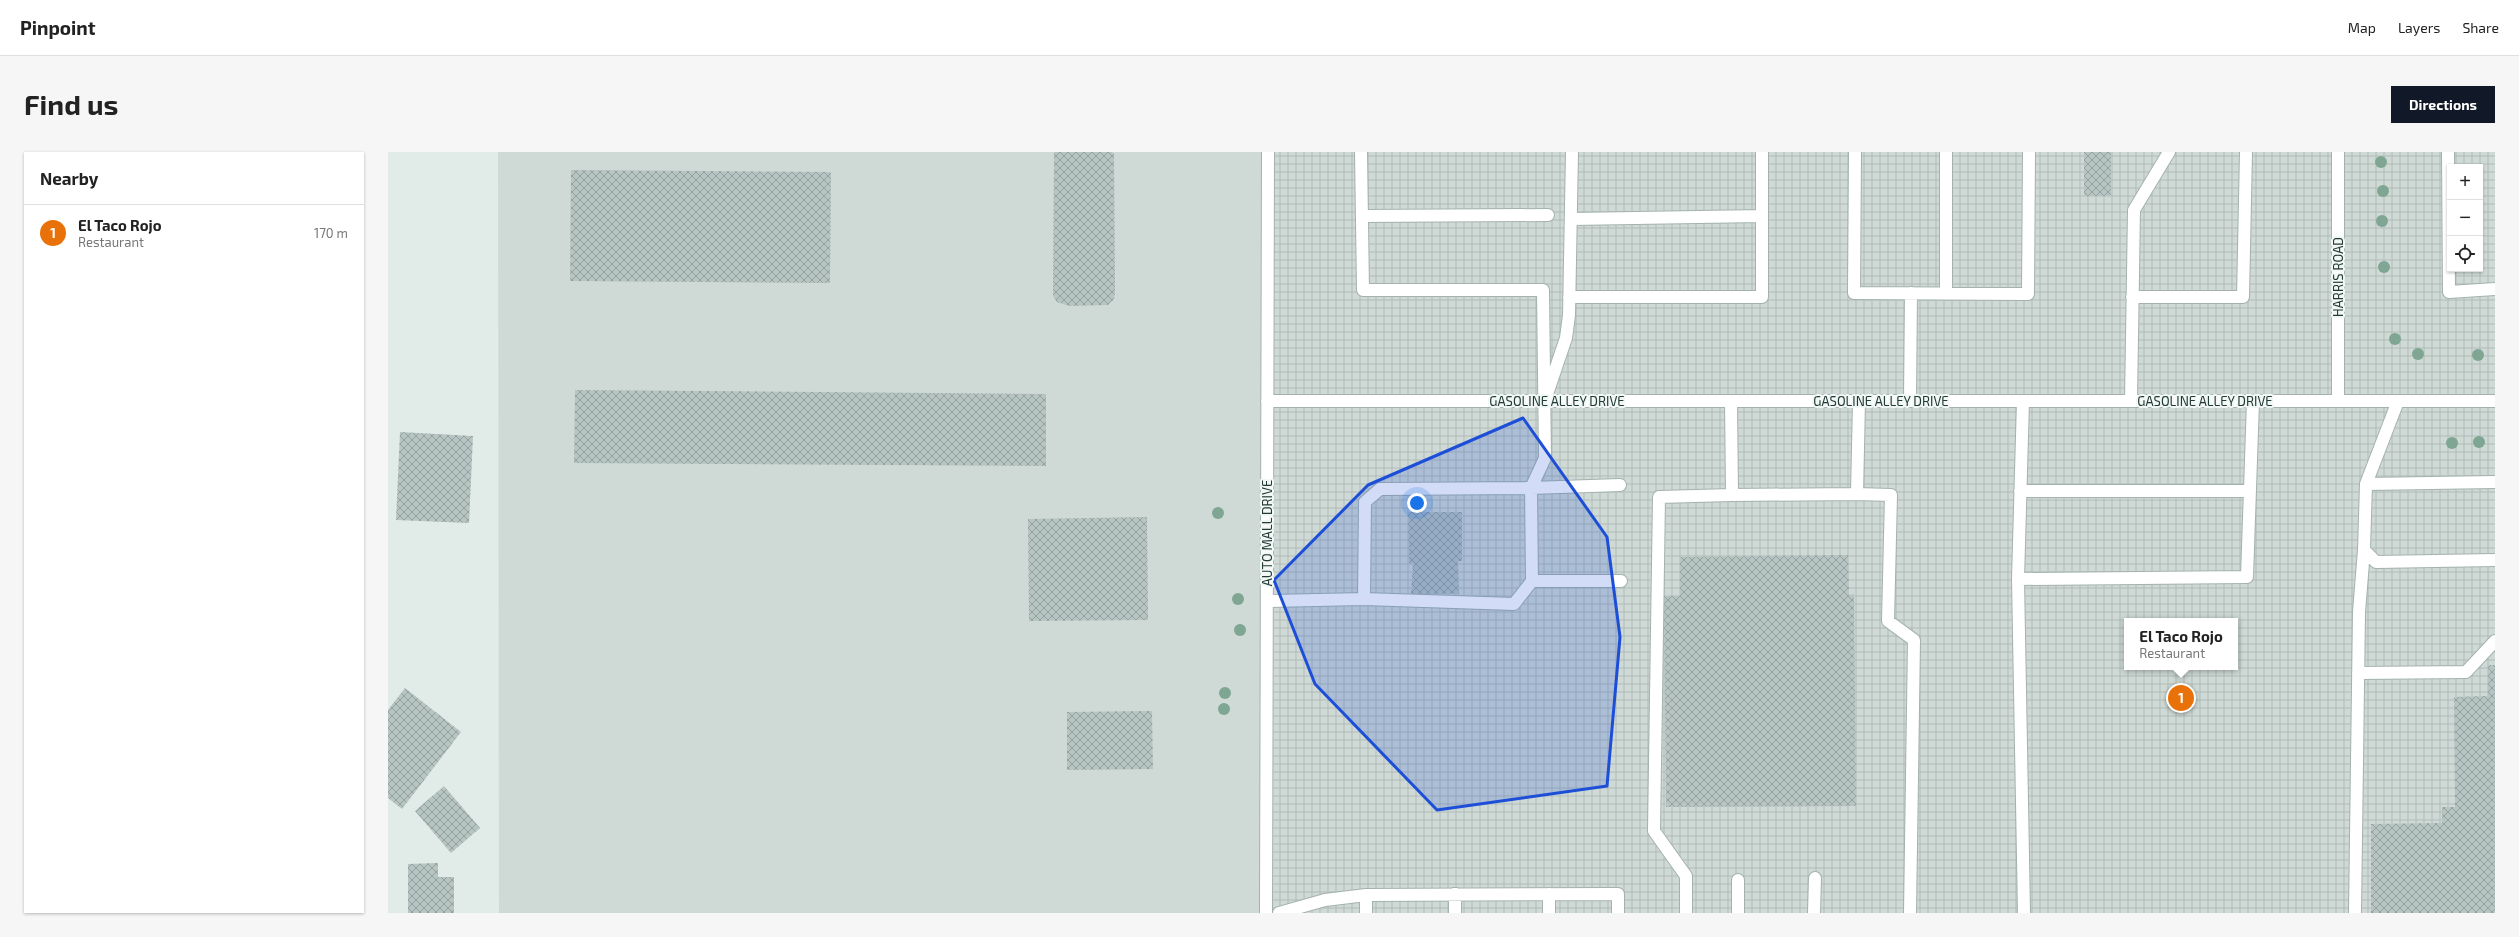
<!DOCTYPE html>
<meta charset="utf-8">
<style>
body{margin:0;font-family:"Exo 2",sans-serif;background:#f6f6f6;color:#222}
.controls{position:absolute;right:12px;top:12px;display:grid;overflow:hidden;border-radius:0px;box-shadow:0 1px 3px #0004}
.controls button{width:36px;height:36px;display:grid;place-items:center;padding:0;border:0;border-bottom:1px solid #e0e0e0;background:#fff;color:#222;font:20px sans-serif}
.you{position:absolute;left:1029px;top:351px;width:14px;height:14px;margin:-10px;border:3px solid #fff;border-radius:50%;background:#1a73e8;box-shadow:0 0 0 6px #1a73e833}
.badge{display:grid;place-items:center;width:26px;height:26px;border-radius:50%;background:#111827;color:#fff;font-size:13px;font-weight:700}
.pin{position:absolute;translate:-50% -50%;border:2px solid #fff;box-shadow:0 1px 4px #0006}
.popup{position:absolute;left:1736px;top:466px;width:114px;height:52px;box-sizing:border-box;display:grid;place-content:center;border-radius:0px;background:#fff;filter:drop-shadow(0 1px 3px #0005);font-size:13px;white-space:nowrap;color:#767676}
.popup b{font-size:15px;color:#222}
.popup::after{content:'';position:absolute;left:50%;top:100%;margin-left:-8px;border:8px solid transparent;border-top-color:#fff}
.list{margin:0;padding:0;list-style:none}
h2{display:flex;justify-content:space-between;align-items:center;height:52px;margin:0;padding:0 16px;font-size:17px}
h2 small{font-size:13px;font-weight:400;color:#767676}
.list li{display:grid;grid-template-columns:26px 1fr auto;gap:12px;align-items:center;box-sizing:border-box;height:56px;padding:0 16px;border-top:1px solid #e0e0e0}
.list b{display:block;font-size:15px;white-space:nowrap}
.list p{margin:0;font-size:13px;white-space:nowrap;color:#767676}
.list em{font-size:13px;font-style:normal;color:#767676}
.icon{flex:none;width:22px;height:22px;fill:none;stroke:currentColor;stroke-width:2;stroke-linecap:round;stroke-linejoin:round}
.map{position:relative;flex:none;width:2107px;height:761px;overflow:hidden;border-radius:0px}
header{display:flex;align-items:center;gap:24px;box-sizing:border-box;height:56px;padding:0 20px;background:#fff;border-bottom:1px solid #e0e0e0}
header strong{font-size:19px}
nav{display:flex;gap:22px;margin-inline-start:auto;font-size:14px}
.intro{display:flex;align-items:center;justify-content:space-between;box-sizing:border-box;height:96px;padding:0 24px}
h1{margin:0;font-size:28px}
.button{padding:10px 18px;border-radius:0px;background:#111827;color:#fff;font-size:14px;font-weight:700}
main{display:flex;gap:24px;padding:0 24px}
aside{flex:1;background:#fff;border-radius:0px;box-shadow:0 1px 3px #0004}
.map>svg:first-child{display:block}
.built{fill:#cfdad6}
.industrial{fill:url(#industrial-grid);fill-rule:evenodd}
.building{fill:url(#building-cross-hatch)}
.lines{fill:none;stroke-linecap:round;stroke-linejoin:round}
.service-casing{stroke:#a4b2ae;stroke-width:14}
.minor-casing{stroke:#a4b2ae;stroke-width:14}
.service{stroke:#fff;stroke-width:12}
.minor{stroke:#fff;stroke-width:12}
.tree{fill:#7fa693}
.marked{fill:#1d4ed8;fill-opacity:0.2;stroke:#1d4ed8;stroke-width:3;stroke-linejoin:round}
.labels{text-anchor:middle;dominant-baseline:central;stroke-width:4;stroke-linejoin:round;paint-order:stroke}
.street-label{font-size:13px;fill:#223a36;stroke:#f1f7f5}
</style>
<header>
<strong>Pinpoint</strong>
<nav><a>Map</a><a>Layers</a><a>Share</a></nav>
</header>
<div class="intro"><h1>Find us</h1><a class="button">Directions</a></div>
<main>
<aside>
<h2>Nearby<small></small></h2>
<ul class="list">
<li><span class="badge" style="background:#e8710a">1</span><div><b>El Taco Rojo</b><p>Restaurant</p></div><em>170 m</em></li>
</ul>
</aside>
<div class="map">
<svg width="2107" height="761" viewBox="0 0 2107 761">
<defs>
<pattern id="industrial-grid" width="8" height="8" patternUnits="userSpaceOnUse"><rect width="8" height="8" fill="#cfdad6"/><path d="M0 4h8M4 0v8" fill="none" stroke="#b1bcb8"/></pattern>
<pattern id="building-cross-hatch" width="8" height="8" patternUnits="userSpaceOnUse"><rect width="8" height="8" fill="#b6c5c1"/><path d="M0 0l8 8M0 8l8-8" fill="none" stroke="#94a19e"/></pattern>
</defs>
<rect width="100%" height="100%" fill="#e1ebe7"/>
<path class="built" d="M110,0H875L876,761H111Z"/>
<path class="industrial" d="M875,0H2107V761H876ZM2062,15H2092V117H2062ZM1739,469H1847V515H1739Z"/>
<path class="building" d="M666,0H724L726,2L727,140L726,147L720,153L681,154L669,150L665,144Z
M1696,0H1723V44H1696Z
M183,18L443,20L442,131L182,129Z
M187,238L658,242V314L186,311Z
M12,280L85,284L81,371L8,368Z
M1020,360H1074V409H1070L1071,442H1023L1025,412H1021Z
M759,365L760,468L641,469L640,367Z
M1460,403L1461,443L1466,442L1468,654L1278,655L1276,444H1292V405Z
M2100,513H2107V761H1983V672L2054,671V655H2067L2066,545L2100,544Z
M17,536L73,580L14,657L0,646V558Z
M764,559L765,617L679,618V560Z
M56,634L92,676L63,701L27,659Z
M50,711V725H66V761H20V712Z"/>
<g class="lines">
<defs>
<path id="service" d="M1467,0L1466,141L1640,142L1641,0
M2060,0L2061,140L2107,137
M974,64L1160,63
M1183,67L1374,64
M1558,141V0
M1181,145H1374V0
M1744,145H1855L1858,0
M1159,242L1178,186L1181,163L1184,0
M1343,249L1344,343L1469,342L1471,249
M1522,249L1523,141
M1635,249L1630,427L1636,761
M1743,249L1746,58L1781,0
M2010,249L1978,332L1976,398L1988,410L2107,408
M1978,332L2107,330
M1632,339H1862
M1469,342L1503,343L1500,469L1526,488L1522,761
M1630,427L1859,425L1865,249
M1144,429H1233
M976,447L1126,452L1144,429L1143,336L1232,333
M879,449L976,447L977,350L992,337L1143,336L1157,306L1155,138H975L973,0
M1970,521L2078,520L2107,489
M978,743V761
M891,761L937,748L978,743L1230,742V761
M1067,761V742
M1161,761V742
M1298,761V724L1266,679L1271,345L1344,343
M1350,761V728
M1426,761L1427,726
M1967,761L1971,460L1976,398"/>
<path id="minor" d="M1950,0V249
M879,249H2107
M878,761L880,0"/>
</defs>
<use href="#service" class="service-casing"/>
<use href="#minor" class="minor-casing"/>
<use href="#service" class="service"/>
<use href="#minor" class="minor"/>
</g>
<g class="tree">
<circle cx="1993" cy="10" r="6"/>
<circle cx="1995" cy="39" r="6"/>
<circle cx="1994" cy="69" r="6"/>
<circle cx="1996" cy="115" r="6"/>
<circle cx="2007" cy="187" r="6"/>
<circle cx="2030" cy="202" r="6"/>
<circle cx="2090" cy="203" r="6"/>
<circle cx="2091" cy="290" r="6"/>
<circle cx="2064" cy="291" r="6"/>
<circle cx="830" cy="361" r="6"/>
<circle cx="850" cy="447" r="6"/>
<circle cx="852" cy="478" r="6"/>
<circle cx="837" cy="541" r="6"/>
<circle cx="836" cy="557" r="6"/>
</g>
<path class="marked" d="M1135,266L1219,385L1232,485L1219,634L1049,658L927,532L886,428L980,333Z"/>
<g class="labels">
<g class="street-label">
<text transform="translate(1950 125) rotate(-90)">HARRIS ROAD</text>
<text x="1169" y="249">GASOLINE ALLEY DRIVE</text>
<text x="1493" y="249">GASOLINE ALLEY DRIVE</text>
<text x="1817" y="249">GASOLINE ALLEY DRIVE</text>
<text transform="translate(879 381) rotate(-90)">AUTO MALL DRIVE</text>
</g>
</g>
</svg>
<div class="controls">
<button>+</button>
<button>−</button>
<button><svg class="icon" aria-label="locate" viewBox="0 0 24 24"><circle cx="12" cy="12" r="6"/><path d="M12 2v4M12 18v4M2 12h4M18 12h4"/></svg></button>
</div>
<div class="you"></div>
<div class="pin badge" style="left:1793px;top:546px;background:#e8710a">1</div>
<div class="popup"><b>El Taco Rojo</b>Restaurant</div>
</div>
</main>
